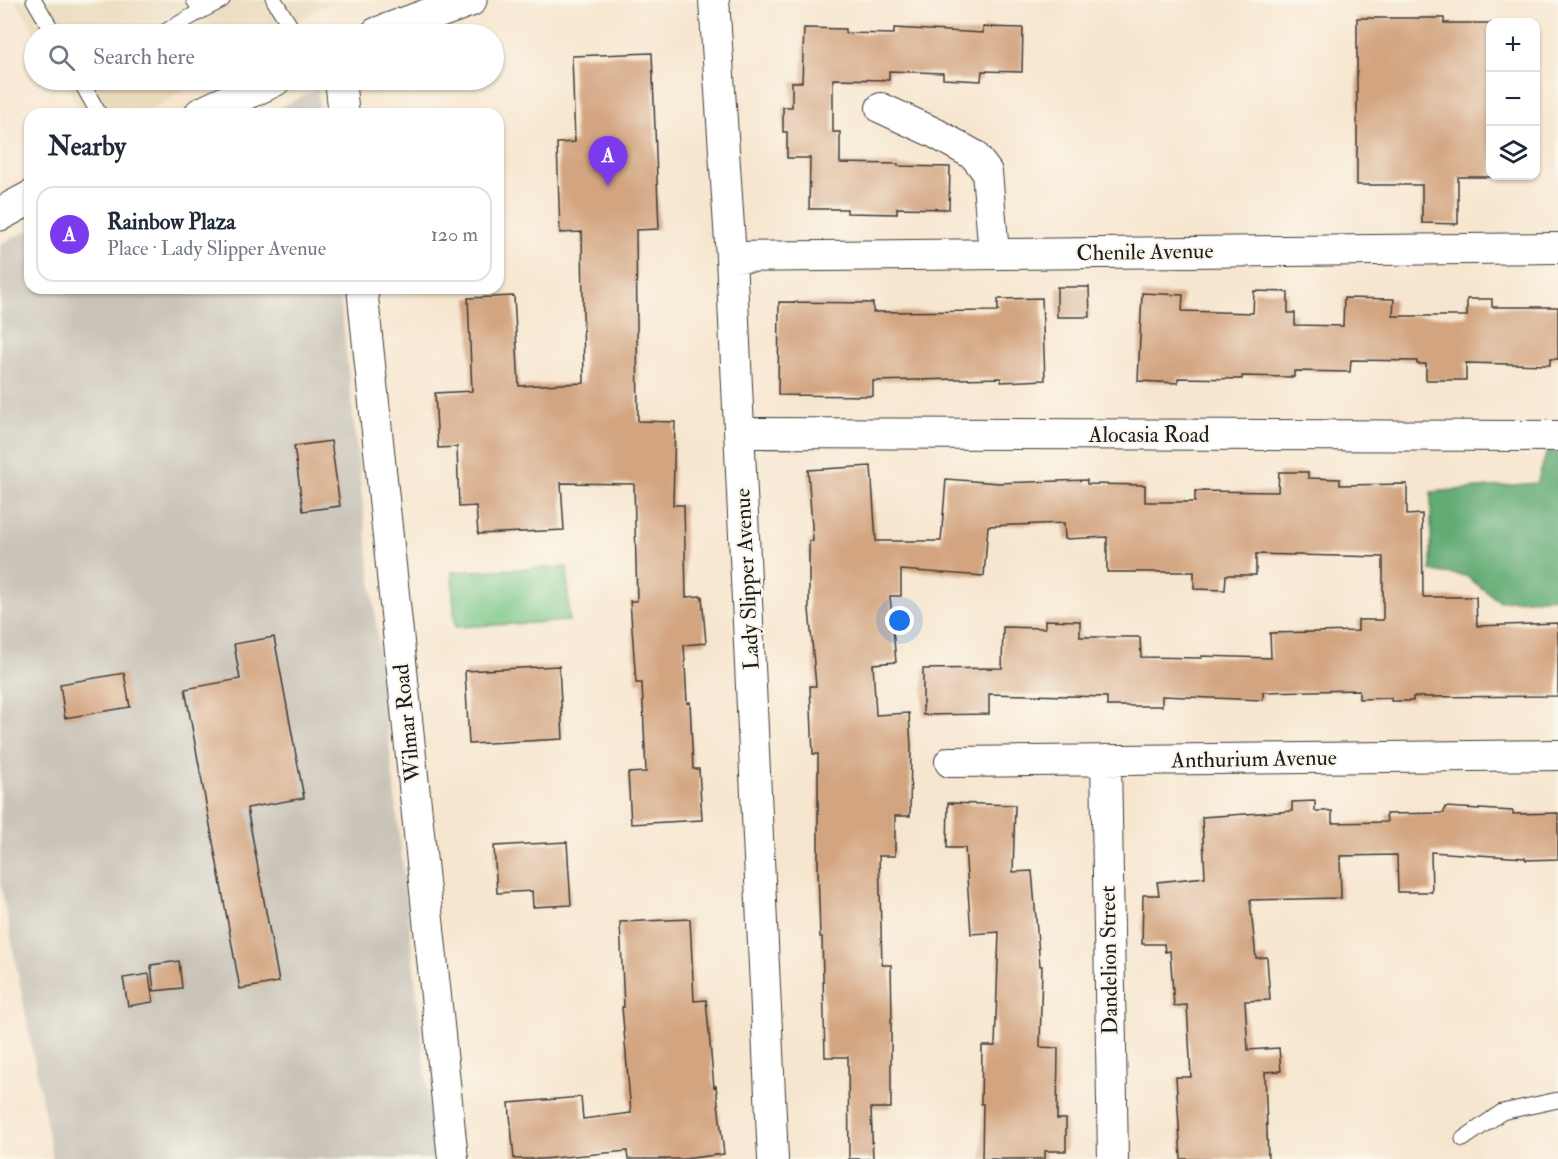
<!DOCTYPE html>
<meta charset="utf-8">
<style>
body{margin:0;font-family:"IM FELL Double Pica",serif;background:#f2f2f3;color:#1f2937}
.controls{position:absolute;right:18px;top:18px;display:grid;overflow:hidden;border-radius:12px;box-shadow:0 2px 4px #0004}
.controls button{width:54px;height:54px;display:grid;place-items:center;padding:0;border:0;border-bottom:2px solid #e0e1e3;background:#fff;color:#1f2937;font:30px sans-serif}
.you{position:absolute;left:900px;top:621px;width:21px;height:21px;margin:-15px;border:4px solid #fff;border-radius:50%;background:#1a73e8;box-shadow:0 0 0 9px #1a73e833}
.badge{display:grid;place-items:center;width:39px;height:39px;border-radius:50%;background:#7c3aed;color:#fff;font-size:20px;font-weight:700}
.pin{position:absolute;translate:-50% -50px;filter:drop-shadow(0 2px 3px #0008)}
.pin::after{content:'';position:absolute;top:32px;width:21px;height:18px;background:inherit;clip-path:polygon(0 0,100% 0,50% 100%)}
.list{margin:0;padding:0;list-style:none}
h2{display:flex;justify-content:space-between;align-items:center;height:78px;margin:0;padding:0 24px;font-size:26px}
h2 small{font-size:20px;font-weight:400;color:#747a83}
.list li{display:grid;grid-template-columns:39px 1fr auto;gap:18px;align-items:center;box-sizing:border-box;height:96px;margin:0 12px 12px;padding:0 12px;border:2px solid #e0e1e3;border-radius:18px}
.list b{display:block;font-size:22px;white-space:nowrap}
.list p{margin:0;font-size:20px;white-space:nowrap;color:#747a83}
.list em{font-size:20px;font-style:normal;color:#747a83}
.icon{flex:none;width:33px;height:33px;fill:none;stroke:currentColor;stroke-width:2;stroke-linecap:round;stroke-linejoin:round}
.map{position:relative;flex:none;width:1558px;height:1159px;overflow:hidden}
.search{position:absolute;background:#fff;box-shadow:0 2px 4px #0004;left:24px;top:24px;width:480px;height:66px;display:flex;align-items:center;gap:15px;box-sizing:border-box;padding:0 21px;border-radius:33px;color:#747a83;font-size:22px}
.panel{position:absolute;background:#fff;box-shadow:0 2px 4px #0004;left:24px;top:108px;width:480px;height:186px;border-radius:18px}
.map>svg:first-child{display:block}
.built{fill:#e9d9ba}
.industrial{fill:#c9c3b8}
.green{fill:#79c686;stroke:#4a7151;stroke-width:1.5}
.forest{fill:#62ab73;stroke:#3f6448;stroke-width:1.5}
.building{fill:#d3a480}
.lines{fill:none;stroke-linecap:round;stroke-linejoin:round}
.service-casing{stroke:#3d3a37;stroke-width:17}
.minor-casing{stroke:#3d3a37;stroke-width:32}
.secondary-casing{stroke:#3d3a37;stroke-width:35}
.service{stroke:#fff;stroke-width:15}
.minor{stroke:#fff;stroke-width:30}
.secondary{stroke:#fff;stroke-width:33}
.labels{text-anchor:middle;dominant-baseline:central;stroke-width:4.5;stroke-linejoin:round;paint-order:stroke}
.street-label{font-size:22px;fill:#1c1c1c;stroke:#fbf7ec}
</style>
<div class="map">
<svg width="1558" height="1159" viewBox="0 0 1558 1159">
<rect width="100%" height="100%" fill="#fbf7ec"/>
<filter id="ink" filterUnits="userSpaceOnUse"><feTurbulence type="fractalNoise" baseFrequency=".0167" numOctaves="2"/><feDisplacementMap in="SourceGraphic" scale="12" xChannelSelector="R" yChannelSelector="G"/><feConvolveMatrix kernelMatrix="1 2 1 2 8 2 1 2 1" color-interpolation-filters="sRGB"/></filter>
<filter id="wash" filterUnits="userSpaceOnUse"><feTurbulence type="fractalNoise" baseFrequency=".008" numOctaves="4" result="noise"/><feDisplacementMap in="SourceGraphic" scale="24" xChannelSelector="R" yChannelSelector="G"/><feGaussianBlur stdDeviation="1.35" result="paint"/><feColorMatrix in="noise" values="0 0 0 0 0 0 0 0 0 0 0 0 0 0 0 0 0 1.4 0 .05"/><feComposite in="paint" operator="in"/></filter>
<g filter="url(#wash)">
<rect width="100%" height="100%" fill="#f7e6cf"/>
<path class="built" d="M15,0H333V1L277,34H36Z
M63,80H201L143,114H83Z"/>
<path class="industrial" d="M318,89L320,114H267Z
M30,229V288H339L435,1159H53L0,879V244Z"/>
<path class="green" d="M567,567L569,621L455,627L452,572Z"/>
<path class="forest" d="M1547,451L1558,453V597L1499,601L1466,576L1431,571V492L1537,483Z"/>
<g id="blocks">
<path class="building" d="M1357,18H1444V23H1491V177H1458V224L1422,223V185H1357Z
M983,27L1023,28L1022,72L982,71L981,81L943,79V73L889,71V80L833,79V132H840V163L898,164V166L950,167L949,209L897,208V214L847,213V209H809L810,158H787V132H783V107H792V82H802L804,28L845,29V33L894,34V28L983,33Z
M652,53L659,229L636,230L638,421L675,422L673,505H684L686,597L702,596L706,643L684,645L687,703L690,702L693,769H699L702,820L631,824L628,773L646,772L642,683H636L630,601H637L634,484L561,483L564,530L478,534L476,506L459,507L457,447L438,448L435,393L472,391L468,298L514,296L519,386L584,383L582,232L560,233L557,143L575,142L572,56Z
M1057,287H1089L1090,317H1057Z
M1254,291L1288,292V313H1295V325L1343,326L1344,298L1394,299L1393,316H1467V299H1492V307H1558V359H1550V365L1466,363V380H1426V364H1417V361L1351,360L1350,372L1294,371V377L1242,376V379L1178,378V383L1138,381L1142,293L1183,295L1182,311L1253,313Z
M1042,298L1045,380L1001,382V378L873,381V396L778,395L779,302L873,303V312L998,311V299Z
M331,441L340,506L303,511L294,446Z
M871,466L876,541H941L946,479L999,483L1087,480V484L1145,485V502H1195V491L1278,492L1279,472H1308V478L1340,479V485L1407,484V515L1422,514L1423,597H1476L1477,626L1558,623V696L1413,697V701H1391V698L1359,699V690L1263,692V700L1162,696V706H1107V697L989,694V714L923,715V669L1002,668L1003,627L1045,628V620L1080,621V637H1140L1141,657L1201,658V656L1271,658L1270,633L1358,631V620H1383V557L1256,554V575H1226L1225,590L1194,589V572H1107V537L1065,539L1064,523L988,526L984,576L901,570V596H890L896,662L873,664L876,715L909,713L911,747L910,816H895V856H879L882,965H891L892,1019H891V1108H871L873,1159H849L848,1057H825L822,937H820L818,867V754H813L810,686H816L809,609V541H813L808,470Z
M274,637L304,798L247,808L279,982L240,989L185,689L240,679L234,644Z
M559,666L563,739L469,744L465,671Z
M124,673L130,707L65,718L60,684Z
M1315,801V811H1332V823L1387,822L1386,814L1444,813L1445,807L1513,811V814L1558,813V859L1526,860L1525,858L1431,852L1432,892H1398L1397,855L1340,856L1341,898L1250,900L1256,958L1267,957L1270,1000L1245,1001L1248,1050L1279,1048L1281,1071L1265,1072L1268,1159H1181L1176,1077H1191L1187,1005L1174,1006L1170,951L1165,952L1164,944H1142L1143,895H1159L1157,882L1205,877L1202,817L1292,811V802Z
M948,803L1015,805L1013,872L1032,871L1040,966H1042L1040,1047L1058,1048L1057,1119H1066V1151H1045V1159H982L983,1104H981L982,1046H995L999,932L971,934L965,848H947Z
M567,842L571,905L533,907L532,891L497,893L494,846Z
M690,919L694,1001L706,1000L714,1087L716,1086L724,1154L683,1159H628L627,1151L542,1159H514L509,1103L581,1097L583,1119L631,1113L622,1007H624L620,922Z
M179,961L182,988L154,991L151,965Z
M149,974L153,1002L128,1006L123,978Z"/>
</g>
</g>
<g filter="url(#ink)">
<use href="#blocks" fill-opacity="0" stroke="#3d3a37" stroke-width="1.5"/>
<g class="lines">
<defs>
<path id="service" d="M34,0L54,34
M194,0L201,11L222,0
M274,0L295,34
M161,34L201,11
M80,80L99,114
M1463,1139L1502,1112L1558,1100"/>
<path id="minor" d="M714,0L731,257L773,1159
M340,80L344,114
M881,108L935,133L974,155L987,172L994,254
M731,257L1558,248
M362,288L453,1159
M740,433L1558,436
M1106,760L1113,1159
M950,762L1558,755"/>
<path id="secondary" d="M377,34L470,0
M201,114L274,80
M0,214L30,198"/>
</defs>
<use href="#service" class="service-casing"/>
<use href="#minor" class="minor-casing"/>
<use href="#secondary" class="secondary-casing"/>
<use href="#service" class="service"/>
<use href="#minor" class="minor"/>
<use href="#secondary" class="secondary"/>
</g>
</g>
<g class="labels">
<g class="street-label">
<text transform="translate(1145 252) rotate(-1)">Chenile Avenue</text>
<text x="1149" y="435">Alocasia Road</text>
<text transform="translate(747 579) rotate(-93)">Lady Slipper Avenue</text>
<text transform="translate(407 723) rotate(-96)">Wilmar Road</text>
<text transform="translate(1254 759) rotate(-1)">Anthurium Avenue</text>
<text transform="translate(1109 960) rotate(-91)">Dandelion Street</text>
</g>
</g>
</svg>
<div class="controls">
<button>+</button>
<button>−</button>
<button><svg class="icon" aria-label="layers" viewBox="0 0 24 24"><path d="M12 4l9 5-9 5-9-5zM3 14l9 5 9-5"/></svg></button>
</div>
<div class="you"></div>
<div class="pin badge" style="left:608px;top:186px">A</div>
<div class="search"><svg class="icon" aria-label="search" viewBox="0 0 24 24"><circle cx="10" cy="10" r="6"/><path d="M15 15l6 6"/></svg>Search here</div>
<section class="panel">
<h2>Nearby<small></small></h2>
<ul class="list">
<li><span class="badge">A</span><div><b>Rainbow Plaza</b><p>Place · Lady Slipper Avenue</p></div><em>120 m</em></li>
</ul>
</section>
</div>
